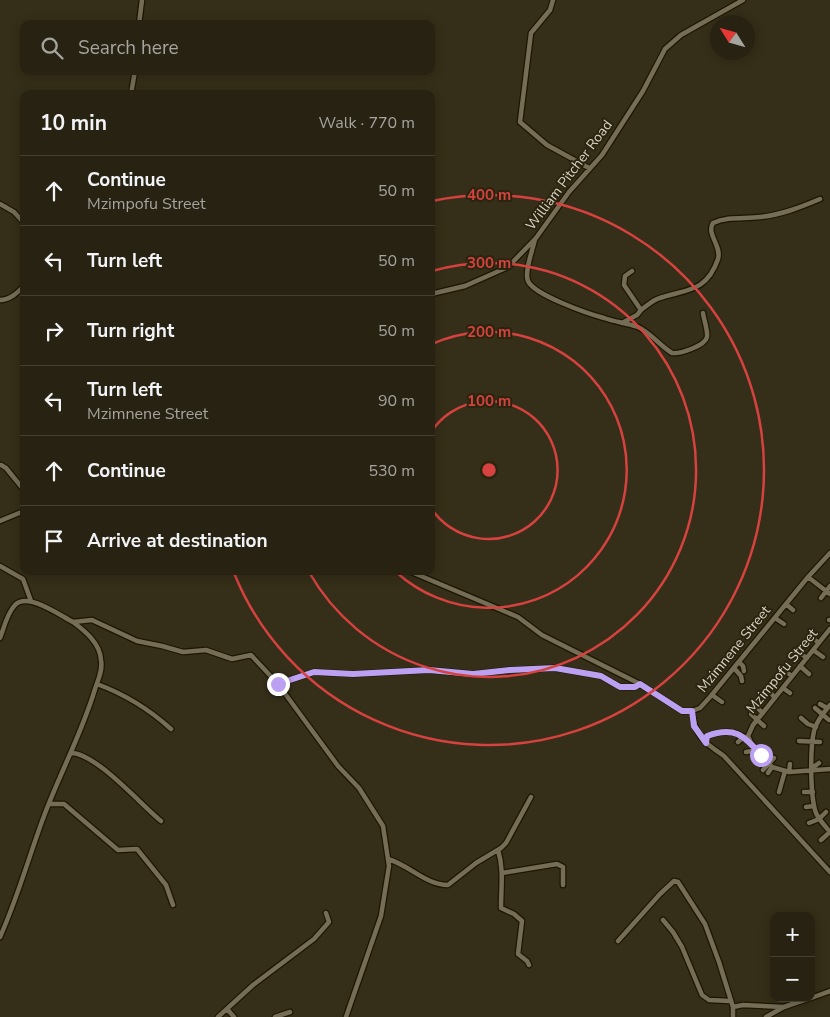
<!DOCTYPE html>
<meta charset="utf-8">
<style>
body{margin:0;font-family:"Nunito Sans",sans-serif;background:#302a1b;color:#f1f3f6}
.controls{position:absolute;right:15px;bottom:15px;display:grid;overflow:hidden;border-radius:10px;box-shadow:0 2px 12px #0003}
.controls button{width:45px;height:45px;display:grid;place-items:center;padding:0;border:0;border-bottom:1px solid #443f32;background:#282212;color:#f1f3f6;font:25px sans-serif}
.compass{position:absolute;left:710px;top:15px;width:45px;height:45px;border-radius:50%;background:#282212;box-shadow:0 2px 12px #0003;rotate:307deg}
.stop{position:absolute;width:15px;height:15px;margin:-11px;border:4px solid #bca0f2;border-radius:50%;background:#fff}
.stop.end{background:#bca0f2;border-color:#fff;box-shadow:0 1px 5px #0008}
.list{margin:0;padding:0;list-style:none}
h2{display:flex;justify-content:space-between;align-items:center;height:65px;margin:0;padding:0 20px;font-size:21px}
h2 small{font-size:16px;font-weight:400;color:#a5a49f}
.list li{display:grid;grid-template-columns:32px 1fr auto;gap:15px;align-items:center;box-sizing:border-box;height:70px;padding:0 20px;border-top:1px solid #443f32}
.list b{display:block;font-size:19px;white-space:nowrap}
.list p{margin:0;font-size:16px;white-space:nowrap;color:#a5a49f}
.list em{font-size:16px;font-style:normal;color:#a5a49f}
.icon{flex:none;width:28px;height:28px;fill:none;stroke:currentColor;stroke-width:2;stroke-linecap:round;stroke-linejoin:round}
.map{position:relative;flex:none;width:830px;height:1017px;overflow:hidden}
.search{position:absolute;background:#282212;box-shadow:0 2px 12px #0003;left:20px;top:20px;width:415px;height:55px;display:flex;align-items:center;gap:12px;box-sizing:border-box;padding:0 18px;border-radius:10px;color:#a5a49f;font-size:19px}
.panel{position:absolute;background:#282212;box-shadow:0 2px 12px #0003;left:20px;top:90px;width:415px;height:485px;border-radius:10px}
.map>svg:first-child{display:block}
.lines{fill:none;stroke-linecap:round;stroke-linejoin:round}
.street-casing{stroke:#1d1602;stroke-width:7}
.street{stroke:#756d55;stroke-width:4.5}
.route{stroke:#bca0f2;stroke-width:6}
.ring{fill:none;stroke:#d6423f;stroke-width:2.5}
.labels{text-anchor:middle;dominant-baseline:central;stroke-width:4;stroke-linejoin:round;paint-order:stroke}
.street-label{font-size:14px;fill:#d6d2c4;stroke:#2b240e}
.centre{fill:#d6423f;stroke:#2b240e;stroke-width:2.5}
.ring-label{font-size:15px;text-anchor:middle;font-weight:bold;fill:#d6423f;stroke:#2b240e;stroke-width:4;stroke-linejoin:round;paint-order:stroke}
</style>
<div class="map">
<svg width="830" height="1017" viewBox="0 0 830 1017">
<rect width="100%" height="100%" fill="#352e18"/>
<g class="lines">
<defs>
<path id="street" d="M553,0L550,10L531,33L520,122L547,145L589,168
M139,24L142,0
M131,94L135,71
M0,204L14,212L24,223
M535,239C533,249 524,272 528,281C534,295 589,314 604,318C615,322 627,323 638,327C651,333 659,345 672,353C680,354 705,346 707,337C708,331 704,320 703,313
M431,294L465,286L508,267L536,238L569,192L602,155L643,91L665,49L681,35L743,0
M0,300C10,300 17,293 24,286
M641,310C646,306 651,302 657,299C684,289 706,294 718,259C722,246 706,234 713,223C728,216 745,219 760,217C781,215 801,207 820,199
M622,323L637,315L641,310L624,285L625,276L632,271
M1,465L6,468L24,490
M0,521L24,511
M0,566L23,579L31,601
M409,571L518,617L542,635L640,684L682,711H692L700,708L710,697L808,577L830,553
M808,577L830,594
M821,598L830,586
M786,604L793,610
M775,618L784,624
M829,620H830
M830,629L753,725L748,736L751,743L772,767L789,772L830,769
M811,637L819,643
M0,638C4,628 7,613 15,605C28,592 59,615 73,622
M813,650L823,657
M798,652L807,658
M739,662L743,666L744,671
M800,666L809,674
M734,668L741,676L742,681
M786,672L792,676
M97,684C124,694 150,710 171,729
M278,684L314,672L353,674L429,670L473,674L510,670L555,668L601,676L620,687H635L640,684
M783,688L790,693
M770,692L775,698
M712,695L722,702
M820,704L827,708
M754,705L763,713
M830,705C824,712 816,722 814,731C810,748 810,797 816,813C819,820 825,826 830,832
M815,708L829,720
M692,711C695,737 704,742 724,756L830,872
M751,714L764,726
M801,718L808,724L816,727
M799,741L820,742
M738,742L744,737
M706,743L707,736C723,730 735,730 749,740
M746,752L757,750
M71,753C96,753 141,805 161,821
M812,768L819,763
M763,770L774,758
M789,772L790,764
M768,773L772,767
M779,792L785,771
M804,792H813
M49,804H64L118,850L137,849L166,885L173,905
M806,807L814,806
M809,823L819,819L826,812
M821,840L830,832
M498,850C504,869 501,888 501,908L514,914L522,921L518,954L527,961L529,965
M388,859C409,865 426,885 448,885L476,863L501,848L506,843L531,797
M502,873L557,864L563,867V885
M663,920L673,932L682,947L702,995L709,1000L730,1001
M0,937C18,897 29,856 44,816C60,773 82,733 95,689C98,680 103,670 101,660C100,643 85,631 73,622L92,620L137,641L162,646L183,652L206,650L232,659L251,655L278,684L338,766L359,788L383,826L389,866L381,916L346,1017
M618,941L660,894L674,881L678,882L705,924L719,962L733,1007V1017
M811,998L830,991
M733,1007L743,1005L784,1007
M227,1009L234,1017
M218,1017L253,985L314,939L329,922L326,913
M275,1017L290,1012
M766,1017L784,1007L810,998"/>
</defs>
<use href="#street" class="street-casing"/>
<use href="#street" class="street"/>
</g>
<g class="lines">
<path class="route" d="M278,684L314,672L353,674L429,670L473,674L510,670L555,668L601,676L620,687H635L640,684L682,711H692L694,726L706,743L707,736C734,726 744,735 761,755"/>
</g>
<g class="ring">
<path d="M431 432A69 69 0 1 1 431 508"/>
<path d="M432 344A138 138 0 1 1 396 572"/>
<path d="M432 271A207 207 0 1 1 309 572"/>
<path d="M432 201A275 275 0 1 1 234 573"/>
</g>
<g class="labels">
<g class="street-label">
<text transform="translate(569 175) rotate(-53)">William Pitcher Road</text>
<text transform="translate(734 649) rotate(-51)">Mzimnene Street</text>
<text transform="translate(782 671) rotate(-51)">Mzimpofu Street</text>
</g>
</g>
<circle cx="489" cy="470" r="8" class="centre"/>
<g class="ring-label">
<text x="489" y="200">400 m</text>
<text x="489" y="268">300 m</text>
<text x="489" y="337">200 m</text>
<text x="489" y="406">100 m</text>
</g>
</svg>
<div class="controls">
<button>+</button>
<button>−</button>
</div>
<svg class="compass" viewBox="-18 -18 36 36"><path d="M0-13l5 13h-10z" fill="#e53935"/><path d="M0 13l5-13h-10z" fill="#a5a49f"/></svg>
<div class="stop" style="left:761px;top:755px"></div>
<div class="stop end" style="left:278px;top:684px"></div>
<div class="search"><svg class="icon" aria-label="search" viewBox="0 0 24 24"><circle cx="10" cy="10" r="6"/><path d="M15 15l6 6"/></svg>Search here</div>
<section class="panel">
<h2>10 min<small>Walk · 770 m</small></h2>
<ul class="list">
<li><svg class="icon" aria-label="ahead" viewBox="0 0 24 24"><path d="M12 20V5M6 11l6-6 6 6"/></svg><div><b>Continue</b><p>Mzimpofu Street</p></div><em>50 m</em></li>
<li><svg class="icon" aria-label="left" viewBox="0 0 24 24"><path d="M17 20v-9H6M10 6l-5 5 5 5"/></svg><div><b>Turn left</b></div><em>50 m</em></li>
<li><svg class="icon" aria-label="right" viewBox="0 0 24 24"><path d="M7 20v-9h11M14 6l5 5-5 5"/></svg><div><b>Turn right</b></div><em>50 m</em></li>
<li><svg class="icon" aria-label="left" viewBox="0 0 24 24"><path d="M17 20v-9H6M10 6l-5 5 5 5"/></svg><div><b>Turn left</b><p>Mzimnene Street</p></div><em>90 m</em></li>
<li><svg class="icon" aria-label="ahead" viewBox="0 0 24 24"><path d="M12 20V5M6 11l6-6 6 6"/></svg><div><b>Continue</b></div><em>530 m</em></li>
<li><svg class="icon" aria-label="arrive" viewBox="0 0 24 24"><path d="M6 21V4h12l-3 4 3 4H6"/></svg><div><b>Arrive at destination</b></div></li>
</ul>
</section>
</div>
